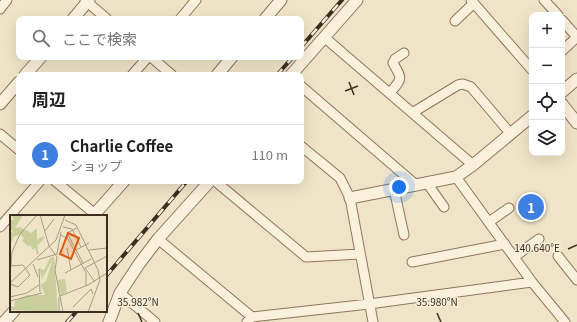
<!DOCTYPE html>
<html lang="ja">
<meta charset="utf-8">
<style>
body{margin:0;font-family:Georgia,"Noto Sans JP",serif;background:#f2f2f2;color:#202124}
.controls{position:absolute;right:12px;top:12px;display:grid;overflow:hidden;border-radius:8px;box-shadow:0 4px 16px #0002}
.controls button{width:36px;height:36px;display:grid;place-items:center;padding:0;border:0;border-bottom:1px solid #e0e0e0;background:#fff;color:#202124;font:20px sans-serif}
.you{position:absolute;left:399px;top:187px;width:14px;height:14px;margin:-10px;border:3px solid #fff;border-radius:50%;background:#1a73e8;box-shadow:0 0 0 6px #1a73e833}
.badge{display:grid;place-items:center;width:26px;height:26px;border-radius:50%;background:#1a73e8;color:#fff;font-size:13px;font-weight:700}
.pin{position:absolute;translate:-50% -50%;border:2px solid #fff;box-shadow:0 1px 4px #0006}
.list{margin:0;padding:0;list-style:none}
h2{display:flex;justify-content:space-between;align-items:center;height:52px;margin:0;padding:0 16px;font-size:17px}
h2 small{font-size:13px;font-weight:400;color:#757577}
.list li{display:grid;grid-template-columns:26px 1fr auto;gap:12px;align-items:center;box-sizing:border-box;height:60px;padding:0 16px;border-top:1px solid #e0e0e0}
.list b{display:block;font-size:15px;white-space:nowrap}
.list p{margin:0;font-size:13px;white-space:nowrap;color:#757577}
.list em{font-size:13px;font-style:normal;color:#757577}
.icon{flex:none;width:22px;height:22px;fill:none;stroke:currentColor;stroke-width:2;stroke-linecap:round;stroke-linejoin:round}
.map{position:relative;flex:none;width:577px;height:322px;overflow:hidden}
.search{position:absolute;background:#fff;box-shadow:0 4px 16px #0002;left:16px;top:16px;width:288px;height:44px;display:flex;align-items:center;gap:10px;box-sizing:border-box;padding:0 14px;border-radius:8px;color:#757577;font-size:15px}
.panel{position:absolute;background:#fff;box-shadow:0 4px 16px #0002;left:16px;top:72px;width:288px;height:112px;border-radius:8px}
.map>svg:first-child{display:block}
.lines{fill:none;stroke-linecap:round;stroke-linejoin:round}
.minor-casing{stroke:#8d765c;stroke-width:11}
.tertiary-casing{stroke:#8d765c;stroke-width:13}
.minor{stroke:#faf1dc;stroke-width:9}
.tertiary{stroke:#faf1dc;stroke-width:11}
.rail-casing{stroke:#3d2e20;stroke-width:4}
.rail{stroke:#f7eed8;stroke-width:2.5;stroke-dasharray:8;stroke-linecap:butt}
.ticks{fill:none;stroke:#3d2e20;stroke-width:1.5}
.inset-road{fill:none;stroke:#a89b85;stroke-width:1}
.view{fill:#df570d;fill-opacity:0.15;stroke:#df570d;stroke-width:2}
.inset-edge{fill:none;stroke:#3d2e20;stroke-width:2}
.ticks-label{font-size:10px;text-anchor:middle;fill:#3d2e20;stroke:#f7eed8;stroke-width:3;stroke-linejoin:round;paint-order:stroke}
</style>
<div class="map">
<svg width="577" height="322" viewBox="0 0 577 322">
<rect width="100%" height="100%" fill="#f0e4c8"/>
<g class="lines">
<defs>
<path id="minor" d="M85,0L107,19
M471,0L532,70
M544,0L558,15
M0,9L7,0
M180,19L196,0
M562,20L577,37
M455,21L474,3
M324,37L473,165
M562,51L577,37
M151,57L172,75
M132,75L148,57
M301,86L416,185
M390,93C402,78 403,80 393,63L395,59L404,53
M412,113L458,85L463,84L471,87L510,133
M0,134L19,150
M301,146L340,178L350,198L373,322
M456,177L532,282L565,322
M55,181L95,214
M215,181L306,257L360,254
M427,183L444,207
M394,189L404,235
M489,222L509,208
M0,227L40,181
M158,239L252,317
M558,256L577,280
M514,257L539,239
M412,262L505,244
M120,293L155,322
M247,322L252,317L369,304L532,282"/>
<path id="tertiary" d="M73,19L89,0
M265,19L281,0
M25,75L41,57
M217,75L232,57
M291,75L357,0
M562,92L577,79
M0,104L19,82
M562,104L577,123
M350,198L456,177L473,165L532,116
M93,216L124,181
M4,322L14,311
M109,322L120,293L139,264L158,239L210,181"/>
</defs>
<use href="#minor" class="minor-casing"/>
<use href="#tertiary" class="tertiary-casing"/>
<use href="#minor" class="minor"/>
<use href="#tertiary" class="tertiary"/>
<defs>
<path id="rail" d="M301,47L342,0
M277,75L293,57
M106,276L187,181
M67,322L77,311"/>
</defs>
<use href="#rail" class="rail-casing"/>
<use href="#rail" class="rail"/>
</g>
<path class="ticks" d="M349,82L354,95M345,91L358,86M568,249L577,245M138,313L142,322M437,313L441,322"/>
<g transform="translate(10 215)">
<rect width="97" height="97" fill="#f0e4c8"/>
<path d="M2,0H13L5,13L10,12L21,18L27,13V25L33,21L35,23L27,31L29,39L27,40L25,33L22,35L21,30L18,31L12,26L14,23L10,19L4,22L0,31V16L4,18L0,14V5H4ZM44,42L48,97L0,95V91L4,92L5,86L17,80H35L31,70L36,66L43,44L32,64L29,53L34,55L40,43ZM55,64L57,77L51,80L47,65Z" fill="#c9cf9b"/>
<path class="inset-road" d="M30,0L39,31M55,5L66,10L88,55L90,65L78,97M53,12L62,14L71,32M67,13L57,18L73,48M35,16L44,4M51,20L58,24L76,58V71M39,31L47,42L45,55L53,97M57,33L61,55M66,35L79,28M79,35L97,33M27,45L47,39L51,17M23,49L28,62M1,51L2,37L10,19L27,0M29,54L30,77M55,58L81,44M85,67L75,53L97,41M0,68L46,25L55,0M0,69L8,72L20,60L13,50L0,51M50,81L78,70L97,58M0,82L17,78L29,70M49,82V97M0,86L32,78M63,92L81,74L83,79"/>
<path class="view" d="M58,18L69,23L61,44L50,39Z"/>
<rect width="97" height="97" class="inset-edge"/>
</g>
<g class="ticks-label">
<text x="537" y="252">140.640°E</text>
<text x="138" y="306">35.982°N</text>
<text x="437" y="306">35.980°N</text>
</g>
</svg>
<div class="controls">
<button>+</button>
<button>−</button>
<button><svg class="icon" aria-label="locate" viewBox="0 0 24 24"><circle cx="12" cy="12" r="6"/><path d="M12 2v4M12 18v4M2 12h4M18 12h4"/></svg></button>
<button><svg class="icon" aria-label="layers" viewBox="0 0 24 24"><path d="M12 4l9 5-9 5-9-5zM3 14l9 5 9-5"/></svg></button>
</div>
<div class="you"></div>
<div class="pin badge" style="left:531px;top:207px;background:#3f7fe0">1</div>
<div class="search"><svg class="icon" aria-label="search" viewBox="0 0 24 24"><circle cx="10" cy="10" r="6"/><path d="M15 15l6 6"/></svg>ここで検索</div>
<section class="panel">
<h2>周辺<small></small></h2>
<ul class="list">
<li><span class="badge" style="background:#3f7fe0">1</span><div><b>Charlie Coffee</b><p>ショップ</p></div><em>110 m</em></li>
</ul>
</section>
</div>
